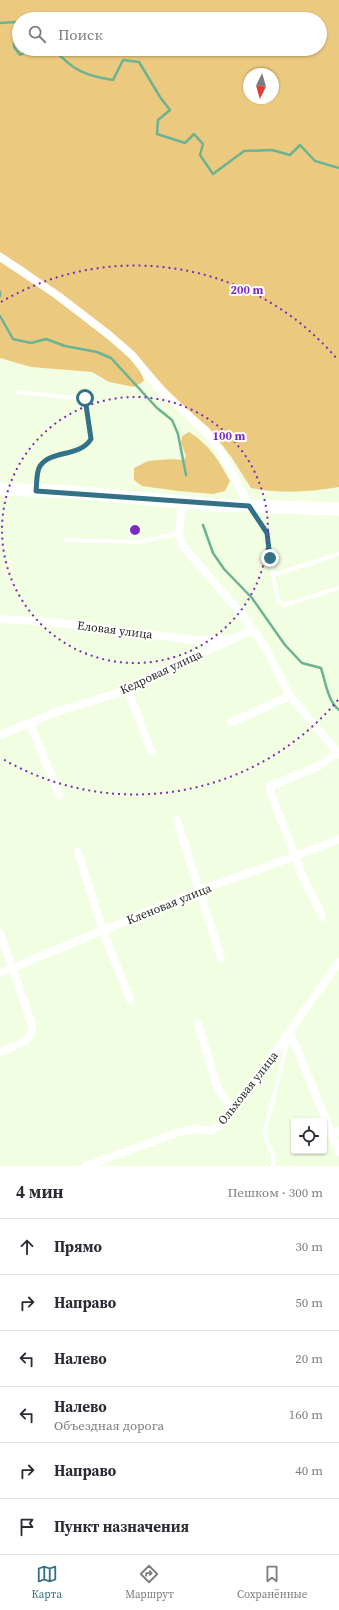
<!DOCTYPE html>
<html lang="ru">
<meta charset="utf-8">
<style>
body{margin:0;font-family:"Source Serif 4",serif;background:#f7f7f7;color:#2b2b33}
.controls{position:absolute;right:12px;bottom:12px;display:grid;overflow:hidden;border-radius:4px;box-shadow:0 1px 3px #0004}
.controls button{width:36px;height:36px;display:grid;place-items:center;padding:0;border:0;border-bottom:1px solid #e1e1e2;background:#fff;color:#2b2b33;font:20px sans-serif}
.compass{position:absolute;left:243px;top:68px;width:36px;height:36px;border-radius:50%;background:#fff;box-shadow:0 1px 3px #0004;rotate:185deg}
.stop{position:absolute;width:12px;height:12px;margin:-9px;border:3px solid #337187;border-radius:50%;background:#fff}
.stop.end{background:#337187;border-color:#fff;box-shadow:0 1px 4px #0008}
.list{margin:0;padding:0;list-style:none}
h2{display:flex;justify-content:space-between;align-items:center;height:52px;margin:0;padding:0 16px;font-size:17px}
h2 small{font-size:13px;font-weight:400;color:#7c7c81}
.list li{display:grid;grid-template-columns:26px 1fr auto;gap:12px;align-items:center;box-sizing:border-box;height:56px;padding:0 16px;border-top:1px solid #e1e1e2}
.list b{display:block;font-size:15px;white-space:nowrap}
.list p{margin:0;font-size:13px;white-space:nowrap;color:#7c7c81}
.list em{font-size:13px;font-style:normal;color:#7c7c81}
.icon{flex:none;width:22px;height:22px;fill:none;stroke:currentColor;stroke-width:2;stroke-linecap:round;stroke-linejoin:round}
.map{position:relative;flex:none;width:339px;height:1166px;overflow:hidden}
.search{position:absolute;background:#fff;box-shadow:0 1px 3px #0004;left:12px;right:12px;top:12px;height:44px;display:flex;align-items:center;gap:10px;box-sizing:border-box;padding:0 14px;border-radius:22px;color:#7c7c81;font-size:15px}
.sheet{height:388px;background:#fff}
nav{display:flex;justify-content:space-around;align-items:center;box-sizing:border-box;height:56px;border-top:1px solid #e1e1e2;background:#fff;font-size:11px;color:#7c7c81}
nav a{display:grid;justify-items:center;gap:2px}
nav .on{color:#337187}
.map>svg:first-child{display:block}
.green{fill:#ebc97f;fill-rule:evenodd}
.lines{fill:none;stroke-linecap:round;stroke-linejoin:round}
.stream{stroke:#6bb392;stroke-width:2.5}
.service{stroke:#fff;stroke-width:4}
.minor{stroke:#fff;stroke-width:8}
.primary{stroke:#fff;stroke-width:13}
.route{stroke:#337187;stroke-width:5}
.ring{fill:none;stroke:#7b2cbf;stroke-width:2;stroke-dasharray:2 4}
.labels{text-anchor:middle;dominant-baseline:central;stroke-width:4;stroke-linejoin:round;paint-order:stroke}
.street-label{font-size:12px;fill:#1c2016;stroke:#fff}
.centre{fill:#7b2cbf;stroke:#fff;stroke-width:2}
.ring-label{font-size:12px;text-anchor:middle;font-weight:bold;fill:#7b2cbf;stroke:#fff;stroke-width:4;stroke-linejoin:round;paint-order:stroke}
</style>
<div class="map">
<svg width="339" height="1166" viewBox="0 0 339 1166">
<rect width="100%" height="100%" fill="#f2fee1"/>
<path class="green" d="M0,0H339V487C308,492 282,494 251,488L232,458L209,428L174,398L135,353L26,269L0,252ZM19,19H320V49H19ZM249,74H273V98H249Z
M0,260C28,279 140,351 144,381L134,387L109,382L92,372L31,367L0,358Z
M189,432C208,443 220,462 230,481L225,491L213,494L178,491L142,486L134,480V468L148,461L171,459L184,460L186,456L181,443L182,436Z"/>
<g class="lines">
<path class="stream" d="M0,23L16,22L14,47L20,55L26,52L27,49
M54,49C72,70 86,76 113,80L123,60L139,62L160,97L170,110L158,120L157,134L185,143L194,134L203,144L200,155L213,174L244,151L272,150L290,155L300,145L315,161L339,168
M0,292V296
M0,316L13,339L31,343L46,339L65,346L97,352L111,358L157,408L172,420L178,434L186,475
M203,525L213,553L224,569L252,598L285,645L302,663L321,668C325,680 328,702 339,710"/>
<path class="service" d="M17,392L85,399L91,439C79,458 51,449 40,467C37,472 37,482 36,488
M250,508L267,533L273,575L339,554
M65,540L140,542L179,533
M273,575L278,600L285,605L339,588
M273,1166V1155L264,1134L289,1036"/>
<path class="minor" d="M0,257L57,295L109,335L132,355L158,387L207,433L223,455L249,506
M182,502L179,533L182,545L243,616L265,647L290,696L339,754
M0,619L51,622L193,640L226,639
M128,690L151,751
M232,722L290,696
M30,723L59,795
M0,735L59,711L128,690L150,676L252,630
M177,820L221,959
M78,852L103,931L130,1000
M322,917L315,900L307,887L270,791V786L319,766L337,753
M0,933L32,1024C33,1043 15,1045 0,1052
M0,973L200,890L296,856L339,839
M198,1024L217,1086L232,1111
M290,1032L339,1152
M332,1136L339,1131
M86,1166L179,1132L195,1129L211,1131L224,1123L339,962"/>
<path class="primary" d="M0,489L71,492L214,505L339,509"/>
</g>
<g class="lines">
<path class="route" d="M85,398L91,439C79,458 52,449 40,466C36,472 37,484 36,491L249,506L267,533L270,558"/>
</g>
<g class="ring">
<circle cx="135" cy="530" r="133"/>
<path d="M338 700A265 265 0 0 1 1 758M1 302A265 265 0 0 1 338 360"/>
</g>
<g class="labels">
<g class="street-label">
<text transform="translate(115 630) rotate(7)">Еловая улица</text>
<text transform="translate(161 672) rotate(-25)">Кедровая улица</text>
<text transform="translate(169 904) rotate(-22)">Кленовая улица</text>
<text transform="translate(248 1088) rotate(-52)">Ольховая улица</text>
</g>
</g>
<circle cx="135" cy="530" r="6" class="centre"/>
<g class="ring-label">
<text x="247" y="294">200 m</text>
<text x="229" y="440">100 m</text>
</g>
</svg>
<div class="controls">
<button><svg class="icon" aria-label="locate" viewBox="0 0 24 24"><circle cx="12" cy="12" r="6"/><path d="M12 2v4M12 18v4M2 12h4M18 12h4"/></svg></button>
</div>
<svg class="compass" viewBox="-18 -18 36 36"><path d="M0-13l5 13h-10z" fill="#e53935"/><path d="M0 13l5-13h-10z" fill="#7c7c81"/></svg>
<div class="stop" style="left:85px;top:398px"></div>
<div class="stop end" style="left:270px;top:558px"></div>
<div class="search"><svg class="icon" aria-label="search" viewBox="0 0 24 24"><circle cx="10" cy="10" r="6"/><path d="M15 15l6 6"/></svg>Поиск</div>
</div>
<section class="sheet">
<h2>4 мин<small>Пешком · 300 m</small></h2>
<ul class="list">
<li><svg class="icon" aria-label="ahead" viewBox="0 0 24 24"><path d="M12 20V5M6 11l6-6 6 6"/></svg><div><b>Прямо</b></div><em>30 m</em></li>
<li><svg class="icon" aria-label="right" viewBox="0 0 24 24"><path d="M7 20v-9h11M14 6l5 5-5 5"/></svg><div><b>Направо</b></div><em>50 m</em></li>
<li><svg class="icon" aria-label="left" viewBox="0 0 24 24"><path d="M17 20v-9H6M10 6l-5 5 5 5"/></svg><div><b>Налево</b></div><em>20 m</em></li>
<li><svg class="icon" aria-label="left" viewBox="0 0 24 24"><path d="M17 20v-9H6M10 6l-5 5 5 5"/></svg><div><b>Налево</b><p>Объездная дорога</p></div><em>160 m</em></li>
<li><svg class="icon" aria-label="right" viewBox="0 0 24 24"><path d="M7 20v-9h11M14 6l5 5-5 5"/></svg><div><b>Направо</b></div><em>40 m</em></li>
<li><svg class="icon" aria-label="arrive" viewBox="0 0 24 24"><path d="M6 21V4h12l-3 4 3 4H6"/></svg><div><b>Пункт назначения</b></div></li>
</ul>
</section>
<nav>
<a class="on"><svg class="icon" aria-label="map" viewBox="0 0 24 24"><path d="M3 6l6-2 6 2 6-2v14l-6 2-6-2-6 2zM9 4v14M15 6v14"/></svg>Карта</a>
<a><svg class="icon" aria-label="directions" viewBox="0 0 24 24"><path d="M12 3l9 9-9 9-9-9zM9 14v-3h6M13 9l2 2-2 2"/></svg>Маршрут</a>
<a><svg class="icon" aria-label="saved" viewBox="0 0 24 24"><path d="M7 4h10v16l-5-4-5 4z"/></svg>Сохранённые</a>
</nav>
